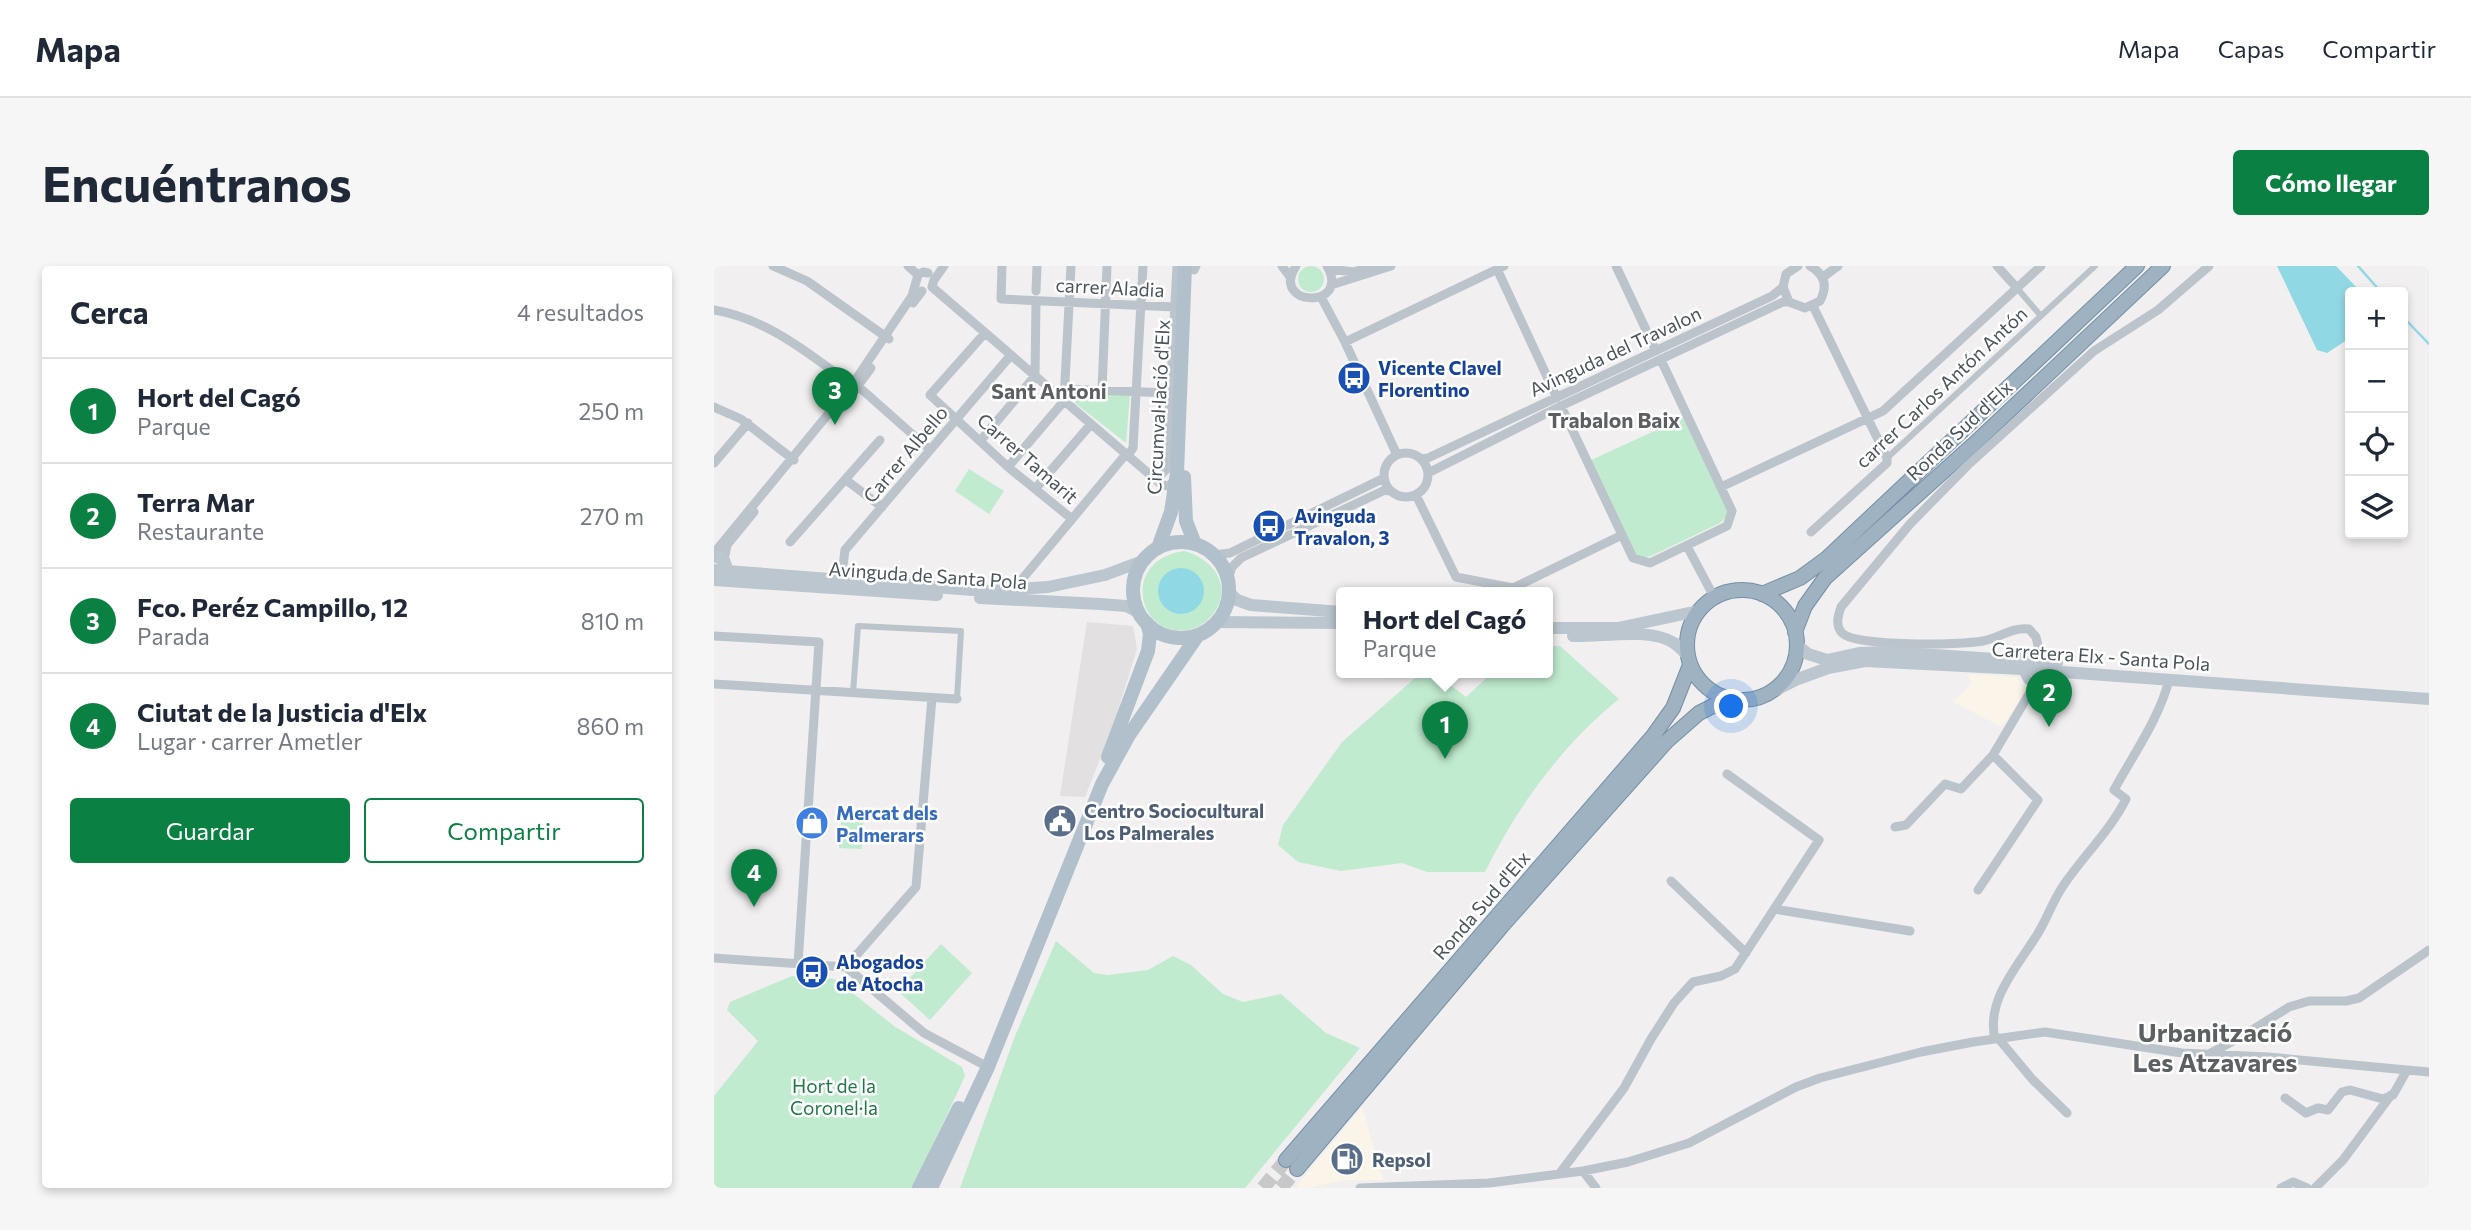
<!DOCTYPE html>
<html lang="es">
<meta charset="utf-8">
<style>
body{margin:0;font-family:Commissioner,sans-serif;background:#f6f6f7;color:#1f2937}
.controls{position:absolute;right:21px;top:21px;display:grid;overflow:hidden;border-radius:7px;box-shadow:0 4px 10px #0003}
.controls button{width:63px;height:63px;display:grid;place-items:center;padding:0;border:0;border-bottom:2px solid #e0e1e3;background:#fff;color:#1f2937;font:35px sans-serif}
.you{position:absolute;left:1018px;top:441px;width:24px;height:24px;margin:-18px;border:5px solid #fff;border-radius:50%;background:#1a73e8;box-shadow:0 0 0 10px #1a73e833}
.badge{display:grid;place-items:center;width:46px;height:46px;border-radius:50%;background:#0b8043;color:#fff;font-size:23px;font-weight:700}
.pin{position:absolute;translate:-50% -58px;filter:drop-shadow(0 2px 4px #0008)}
.pin::after{content:'';position:absolute;top:37px;width:24px;height:21px;background:inherit;clip-path:polygon(0 0,100% 0,50% 100%)}
.popup{position:absolute;left:622px;top:321px;width:217px;height:91px;box-sizing:border-box;display:grid;place-content:center;border-radius:7px;background:#fff;filter:drop-shadow(0 2px 5px #0005);font-size:23px;white-space:nowrap;color:#747a83}
.popup b{font-size:26px;color:#1f2937}
.popup::after{content:'';position:absolute;left:50%;top:100%;margin-left:-14px;border:14px solid transparent;border-top-color:#fff}
.list{margin:0;padding:0;list-style:none}
h2{display:flex;justify-content:space-between;align-items:center;height:91px;margin:0;padding:0 28px;font-size:30px}
h2 small{font-size:23px;font-weight:400;color:#747a83}
.list li{display:grid;grid-template-columns:46px 1fr auto;gap:21px;align-items:center;box-sizing:border-box;height:105px;padding:0 28px;border-top:2px solid #e0e1e3}
.list b{display:block;font-size:26px;white-space:nowrap}
.list p{margin:0;font-size:23px;white-space:nowrap;color:#747a83}
.list em{font-size:23px;font-style:normal;color:#747a83}
.actions{display:flex;gap:14px;padding:21px 28px}
.actions a{flex:1;padding:16px 0;border:2px solid #0b8043;border-radius:7px;text-align:center;font-size:24px;color:#0b8043}
.actions .main{background:#0b8043;color:#fff}
.icon{flex:none;width:38px;height:38px;fill:none;stroke:currentColor;stroke-width:2;stroke-linecap:round;stroke-linejoin:round}
.map{position:relative;flex:none;width:1715px;height:922px;overflow:hidden;border-radius:7px}
header{display:flex;align-items:center;gap:42px;box-sizing:border-box;height:98px;padding:0 35px;background:#fff;border-bottom:2px solid #e0e1e3}
header strong{font-size:33px}
nav{display:flex;gap:38px;margin-inline-start:auto;font-size:24px}
.intro{display:flex;align-items:center;justify-content:space-between;box-sizing:border-box;height:168px;padding:0 42px}
h1{margin:0;font-size:49px}
.button{padding:18px 32px;border-radius:7px;background:#0b8043;color:#fff;font-size:24px;font-weight:700}
main{display:flex;gap:42px;padding:0 42px}
aside{flex:1;background:#fff;border-radius:7px;box-shadow:0 4px 10px #0003}
.map>svg:first-child{display:block}
.commercial{fill:#fbf5e9}
.education{fill:#e2e0e0}
.green{fill:#c0ebcf}
.water{fill:#91d8e5}
.lines{fill:none;stroke-linecap:round;stroke-linejoin:round}
.stream{stroke:#91d8e5;stroke-width:2.5}
.trunk-tunnel{stroke:#c7c8ca;stroke-width:14;stroke-dasharray:14 7;stroke-linecap:butt}
.trunk-casing{stroke:#758fa6;stroke-width:16}
.pedestrian{stroke:#bbc4cb;stroke-width:6}
.minor{stroke:#bbc4cb;stroke-width:9}
.secondary{stroke:#bcc6cf;stroke-width:12}
.primary{stroke:#b1c0cb;stroke-width:14}
.trunk{stroke:#9eb2c2;stroke-width:14}
.labels{text-anchor:middle;dominant-baseline:central;stroke-width:5;stroke-linejoin:round;paint-order:stroke}
.street-label{font-size:19px;fill:#48535b;stroke:#fff}
.transit-label{font-size:19px;font-weight:bold;fill:#164399;stroke:#fff;text-anchor:start}
.service-label{font-size:19px;font-weight:bold;fill:#4e5e75;stroke:#fff;text-anchor:start}
.shop-label{font-size:19px;font-weight:bold;fill:#366cbe;stroke:#fff;text-anchor:start}
.park-label{font-size:19px;fill:#1e7745;stroke:#fff}
.neighbourhood-label{font-size:21px;font-weight:bold;fill:#5c6063;stroke:#fff}
.district-label{font-size:26px;font-weight:bold;fill:#5c6063;stroke:#fff}
</style>
<header>
<strong>Mapa</strong>
<nav><a>Mapa</a><a>Capas</a><a>Compartir</a></nav>
</header>
<div class="intro"><h1>Encuéntranos</h1><a class="button">Cómo llegar</a></div>
<main>
<aside>
<h2>Cerca<small>4 resultados</small></h2>
<ul class="list">
<li><span class="badge">1</span><div><b>Hort del Cagó</b><p>Parque</p></div><em>250 m</em></li>
<li><span class="badge">2</span><div><b>Terra Mar</b><p>Restaurante</p></div><em>270 m</em></li>
<li><span class="badge">3</span><div><b>Fco. Peréz Campillo, 12</b><p>Parada</p></div><em>810 m</em></li>
<li><span class="badge">4</span><div><b>Ciutat de la Justicia d'Elx</b><p>Lugar · carrer Ametler</p></div><em>860 m</em></li>
</ul>
<div class="actions"><a class="main">Guardar</a><a>Compartir</a></div>
</aside>
<div class="map">
<svg width="1715" height="922" viewBox="0 0 1715 922">
<rect width="100%" height="100%" fill="#f1efef"/>
<path class="commercial" d="M1253,408L1302,411L1313,422L1288,461L1239,436L1258,417Z
M648,841L669,914H629L594,922H587L583,919Z"/>
<path class="education" d="M373,356L419,360L423,383L398,463L371,531L346,530Z"/>
<path class="green" d="M584 13a13 13 0 1 1 26 0a13 13 0 1 1-26 0Z
M362,127L416,129L412,177L361,137Z
M971,151L1014,242L1012,251L1006,257L937,290L928,292L920,287L875,195Z
M255,203L290,225L275,248L241,225Z
M470,285C494,291 516,313 504,340C499,350 491,358 481,362C425,380 403,294 470,285Z
M834,380H846L905,433C849,478 802,542 771,606H713L688,597L627,605L584,596L564,579L569,559L628,476L707,407H721L752,431L778,407H834Z
M128,543L150,544L148,583L125,582Z
M342,675L380,707L394,709L434,704L459,690L477,699L509,728L529,736L567,728L612,767L646,782L531,922H246L301,770Z
M227,678L258,707L216,754L184,725Z
M78,710L121,713L180,760L248,801L251,810L199,922H0V830L44,775L13,744L16,736Z"/>
<path class="water" d="M1563,0H1622L1647,26H1636V72L1613,87L1603,84Z
M444 325a23 23 0 1 1 46 0a23 23 0 1 1-46 0Z"/>
<g class="lines">
<path class="stream" d="M1644,0L1667,26
M1689,51L1715,78"/>
<path class="trunk-tunnel" d="M549,922L572,894
M567,922L583,903"/>
<defs>
<path id="trunk" d="M973 379a55 55 0 1 1 110 0a55 55 0 1 1-110 0Z
M1048,328L1086,312L1112,293L1423,0
M1081,366L1091,340L1111,312L1260,178L1449,0
M572,894L939,470L959,442L976,399
M583,903L788,660L953,475L985,447L1013,433"/>
</defs>
<use href="#trunk" class="trunk-casing"/>
<path class="pedestrian" d="M1303,22L1327,50
M1173,192L1381,0
M139,427L144,360L247,365L243,433"/>
<path class="minor" d="M59,0L93,15L175,73
M194,0L204,9
M288,0L287,33L461,41
M568,0L577,12
M582,0C555,41 638,44 613,0
M902,0L942,85
M1084,0L1072,8L1069,21L1075,36L1091,42L1106,35C1114,20 1111,8 1096,0
M1283,0L1303,22
M616,3L640,6L658,0
M783,3L843,132
M480,4L482,0
M204,9L209,6L214,7
M1109,11L1124,0
M617,19L677,0
M218,21L448,219L455,220L462,212
M218,21L220,14L230,0
M322,25L323,0
M607,31L631,76L683,189
M199,37L208,25
M0,44C54,53 95,88 138,119L145,121L216,184
M271,67L216,129L294,201L358,253
M631,76L790,0
M351,123L456,127
M388,124L393,0
M134,133L157,102
M847,140L919,292L936,297L1013,260L1018,245L947,94
M0,141L27,153L80,194
M267,174L321,110L322,35
M670 209a22 22 0 1 1 44 0a22 22 0 1 1-44 0Z
M414,189L419,182L429,0
M707,193L714,192L1058,30L1069,21
M0,197L34,157
M294,201L350,135L357,0
M714,207L847,140L1069,36H1075
M442,213L452,204L463,0
M132,214L168,241
M1007,221L1169,145L1327,0
M321,223L377,158
M702,229L742,311L799,322L908,269
M1097,266L1173,197V192L1099,40
M76,276L166,174
M973,280L1000,331
M0,287L138,119L198,30L204,9
M500,289L516,287L670,212
M10,294L13,279L40,246
M138,313L129,300L131,284L297,89
M514,313L518,301L527,292L671,224L676,225
M300,323L412,188
M0,370L105,376L84,698
M1325,384L1322,371L1315,363C1297,361 1286,372 1269,375C1247,379 1141,381 1128,367C1121,359 1124,350 1127,341L1196,258L1254,199L1380,85L1444,44L1495,0
M1301,391L1329,385L1342,397
M1308,403L1314,414L1324,419L1334,414L1340,405
M0,418L243,433
M1181,561L1192,559L1231,518L1247,523L1279,489L1321,418
M957,615L1032,687
M1264,624L1324,534L1279,489
M1060,643L1196,665
M0,692L132,701L210,767L274,801
M132,701L202,621L218,432
M1284,772L1318,813L1353,847
M1281,773C1272,735 1302,702 1321,672C1332,656 1338,636 1349,620C1369,590 1396,565 1412,533L1400,524C1419,489 1445,453 1455,414
M1497,787L1530,769L1575,741L1595,735H1632L1645,732L1715,684
M1571,832L1592,847L1604,842L1614,844L1628,826L1636,824L1669,833L1679,829L1693,804
M869,905L882,922
M846,907L910,822L937,773L960,737L979,716L1007,710L1021,703L1105,574L1013,508
M646,922L775,917L869,905L914,896L975,877L1082,821L1106,812L1207,786L1259,776L1331,766L1468,787L1554,791L1715,806
M1567,922L1579,916L1593,922
M1601,922L1629,894L1677,829"/>
<path class="secondary" d="M0,290L10,294L14,305
M0,304L272,325L334,321L391,309L431,294
M0,314L223,329
M515,326L523,334L537,339L628,346
M266,332L386,338L412,340L424,346
M503,356L628,357
M834,362H904L984,345
M859,370C888,371 936,361 960,377C965,380 969,385 973,389
M1083,379L1094,388L1113,394L1145,387L1175,386L1343,397
M1062,424L1084,413L1114,402L1151,395L1308,403L1715,433"/>
<path class="primary" d="M470,211L472,255L481,278
M419 324a48 48 0 1 1 96 0a48 48 0 1 1-96 0Z
M444,282L457,246L463,207L471,0
M394,491L434,385L436,368L433,357
M205,922L245,842
M217,922L274,801L388,518L415,469L484,369"/>
<use href="#trunk" class="trunk"/>
</g>
<defs>
<symbol id="bus-disc" viewBox="-11 -11 22 22"><circle r="9.5" fill="#1a4fb4" stroke="#fff"/><path d="M-5-6H5V4H4V6H2V4H-2V6H-4V4H-5ZM-3.5-4V0h7V-4ZM-3.5 1.2v1.5H-2V1.2ZM2 1.2v1.5H3.5V1.2Z" fill="#fff"/></symbol>
<symbol id="civic-disc" viewBox="-11 -11 22 22"><circle r="9.5" fill="#5c6f8a" stroke="#fff"/><path d="M-.6-6.5H3V-4.5H.6V-3L4-1V1h2V6H-6V1h2V-1L-.6-3ZM-1.2 2.5V6h2.4V2.5Z" fill="#fff"/></symbol>
<symbol id="shop-disc" viewBox="-11 -11 22 22"><circle r="9.5" fill="#3f7fe0" stroke="#fff"/><path d="M-5-2.5h2.3a2.7 3.5 0 0 1 5.4 0H5L5.5 6h-11ZM-1.5-2.5h3a1.5 2.3 0 0 0-3 0Z" fill="#fff"/></symbol>
<symbol id="fuel-disc" viewBox="-11 -11 22 22"><circle r="9.5" fill="#5c6f8a" stroke="#fff"/><path d="M-5.5-6h7V0h2V4h1.3V-2.5L3-4.5l.8-.8L6-3V5H2.5V1h-1V6h-7ZM-4.2-4.7v3.2H.2V-4.7Z" fill="#fff"/></symbol>
</defs>
<g fill-rule="evenodd">
<use href="#bus-disc" x="621" y="93" width="38" height="38"/>
<use href="#bus-disc" x="536" y="241" width="38" height="38"/>
<use href="#civic-disc" x="327" y="536" width="38" height="38"/>
<use href="#shop-disc" x="79" y="538" width="38" height="38"/>
<use href="#bus-disc" x="79" y="687" width="38" height="38"/>
<use href="#fuel-disc" x="614" y="874" width="38" height="38"/>
</g>
<g class="labels">
<g class="street-label">
<text transform="translate(396 21) rotate(3)">carrer Aladia</text>
<text transform="translate(901 85) rotate(-25)">Avinguda del Travalon</text>
<text transform="translate(1227 121) rotate(-43)">carrer Carlos Antón Antón</text>
<text transform="translate(444 141) rotate(-87)">Circumval·lació d'Elx</text>
<text transform="translate(1245 164) rotate(-43)">Ronda Sud d'Elx</text>
<text transform="translate(191 188) rotate(-50)">Carrer Albello</text>
<text transform="translate(314 192) rotate(41)">Carrer Tamarit</text>
<text transform="translate(214 309) rotate(4)">Avinguda de Santa Pola</text>
<text transform="translate(1387 390) rotate(4)">Carretera Elx - Santa Pola</text>
<text transform="translate(767 639) rotate(-49)">Ronda Sud d'Elx</text>
</g>
<g class="transit-label">
<text x="664" y="101">Vicente Clavel<tspan x="664" dy="22">Florentino</tspan></text>
<text x="580" y="249">Avinguda<tspan x="580" dy="22">Travalon, 3</tspan></text>
<text x="122" y="695">Abogados<tspan x="122" dy="22">de Atocha</tspan></text>
</g>
<g class="service-label">
<text x="370" y="544">Centro Sociocultural<tspan x="370" dy="22">Los Palmerales</tspan></text>
<text x="658" y="893">Repsol</text>
</g>
<g class="shop-label">
<text x="122" y="546">Mercat dels<tspan x="122" dy="22">Palmerars</tspan></text>
</g>
<g class="park-label">
<text x="120" y="819">Hort de la<tspan x="120" dy="22">Coronel·la</tspan></text>
</g>
<g class="neighbourhood-label">
<text x="335" y="124">Sant Antoni</text>
<text x="900" y="153">Trabalon Baix</text>
</g>
<g class="district-label">
<text x="1501" y="765">Urbanització<tspan x="1501" dy="30">Les Atzavares</tspan></text>
</g>
</g>
</svg>
<div class="controls">
<button>+</button>
<button>−</button>
<button><svg class="icon" aria-label="locate" viewBox="0 0 24 24"><circle cx="12" cy="12" r="6"/><path d="M12 2v4M12 18v4M2 12h4M18 12h4"/></svg></button>
<button><svg class="icon" aria-label="layers" viewBox="0 0 24 24"><path d="M12 4l9 5-9 5-9-5zM3 14l9 5 9-5"/></svg></button>
</div>
<div class="you"></div>
<div class="pin badge" style="left:731px;top:493px">1</div>
<div class="popup"><b>Hort del Cagó</b>Parque</div>
<div class="pin badge" style="left:1335px;top:461px">2</div>
<div class="pin badge" style="left:121px;top:159px">3</div>
<div class="pin badge" style="left:40px;top:641px">4</div>
</div>
</main>
